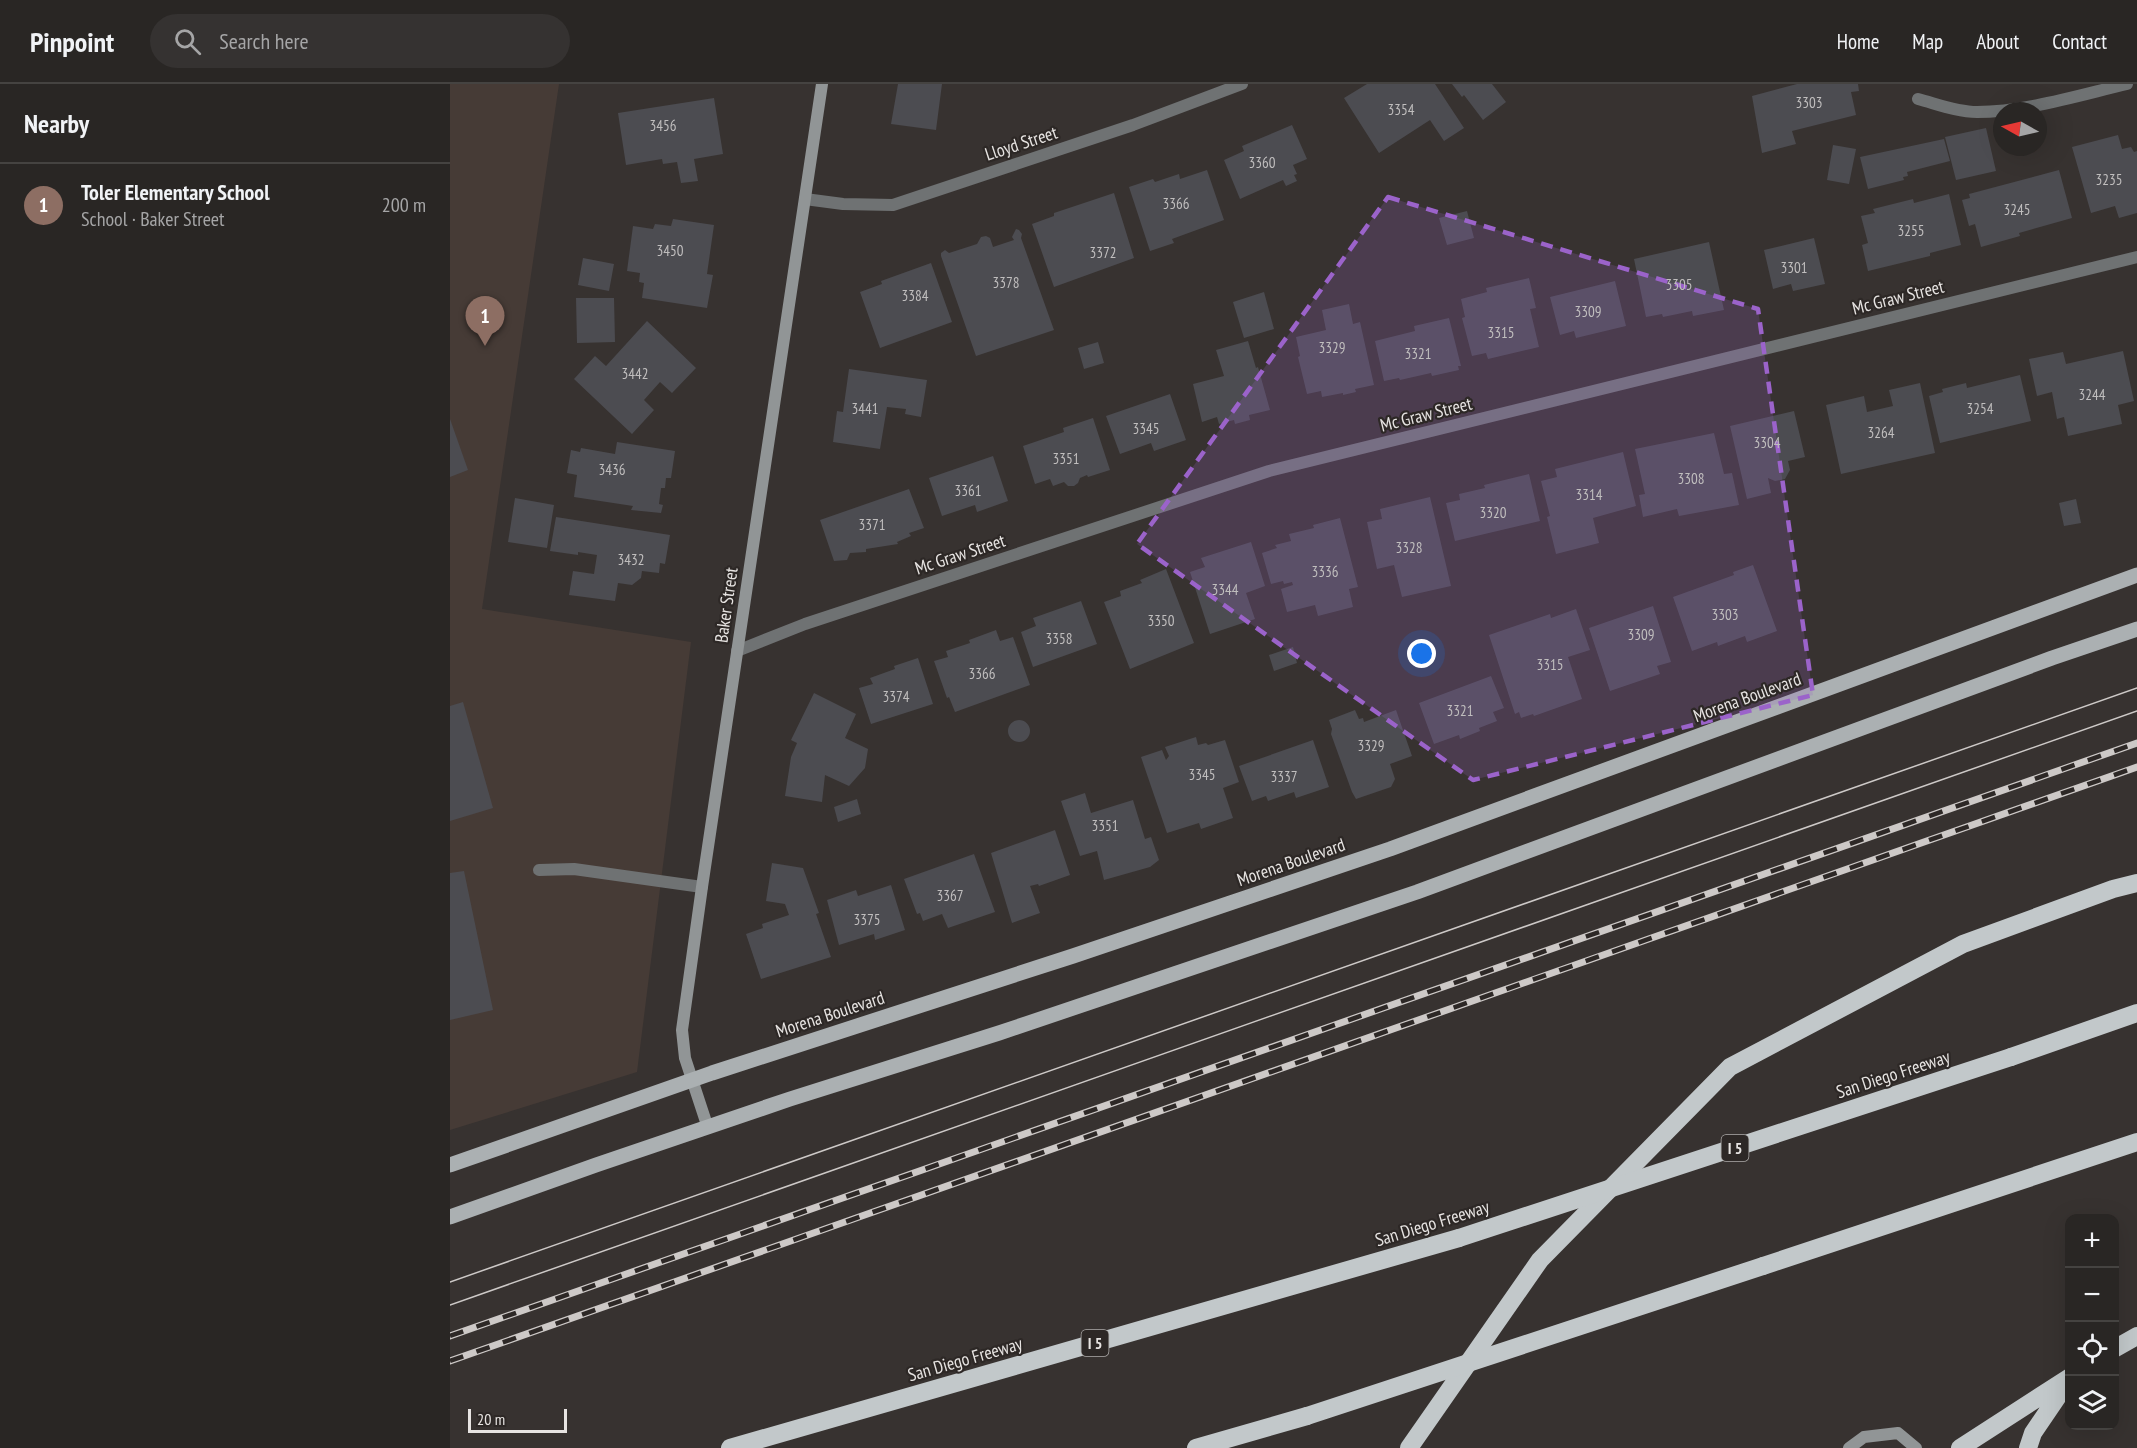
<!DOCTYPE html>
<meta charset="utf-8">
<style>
body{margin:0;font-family:"PT Sans Narrow",sans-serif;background:#353231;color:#f1f3f6}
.controls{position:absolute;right:18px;bottom:18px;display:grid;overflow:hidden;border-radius:12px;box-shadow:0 6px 24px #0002}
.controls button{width:54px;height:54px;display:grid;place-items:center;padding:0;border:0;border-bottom:2px solid #454341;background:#292624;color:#f1f3f6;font:30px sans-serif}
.compass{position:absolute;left:1543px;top:18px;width:54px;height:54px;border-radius:50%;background:#292624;box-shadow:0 6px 24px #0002;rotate:278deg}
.scale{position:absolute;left:18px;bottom:15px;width:99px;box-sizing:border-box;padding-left:6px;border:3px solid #e7e4e2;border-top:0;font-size:16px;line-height:21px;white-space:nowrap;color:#e7e4e2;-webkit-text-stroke:4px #2d2826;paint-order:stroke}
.you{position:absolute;left:972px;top:570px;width:21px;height:21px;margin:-15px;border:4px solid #fff;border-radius:50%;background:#1a73e8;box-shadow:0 0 0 9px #1a73e833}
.badge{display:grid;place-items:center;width:39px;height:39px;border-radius:50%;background:#95b2f1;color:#fff;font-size:20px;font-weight:700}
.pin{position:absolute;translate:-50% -50px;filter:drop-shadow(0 2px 3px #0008)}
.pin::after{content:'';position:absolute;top:32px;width:21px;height:18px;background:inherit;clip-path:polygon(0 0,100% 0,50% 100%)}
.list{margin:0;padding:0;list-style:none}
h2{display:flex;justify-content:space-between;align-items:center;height:78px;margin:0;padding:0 24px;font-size:26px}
h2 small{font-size:20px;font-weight:400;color:#a5a5a6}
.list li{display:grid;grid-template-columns:39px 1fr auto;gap:18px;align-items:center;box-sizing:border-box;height:84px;padding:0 24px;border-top:2px solid #454341}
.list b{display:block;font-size:22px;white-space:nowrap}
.list p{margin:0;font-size:20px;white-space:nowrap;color:#a5a5a6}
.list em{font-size:20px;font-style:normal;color:#a5a5a6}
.icon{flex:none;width:33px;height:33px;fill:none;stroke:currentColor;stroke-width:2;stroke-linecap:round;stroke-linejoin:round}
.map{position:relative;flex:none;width:1687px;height:1364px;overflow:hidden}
header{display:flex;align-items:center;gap:36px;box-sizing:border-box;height:84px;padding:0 30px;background:#292624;border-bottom:2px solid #454341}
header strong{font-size:28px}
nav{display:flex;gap:33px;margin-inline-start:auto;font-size:21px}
.search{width:420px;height:54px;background:#353231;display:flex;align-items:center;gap:15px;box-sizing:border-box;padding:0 21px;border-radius:33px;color:#a5a5a6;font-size:22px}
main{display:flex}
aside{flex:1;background:#292624}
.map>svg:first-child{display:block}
.built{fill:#463b36}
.building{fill:#4c4c51}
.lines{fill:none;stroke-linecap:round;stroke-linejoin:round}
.lane{stroke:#6f7273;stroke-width:12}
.street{stroke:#6f7273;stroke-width:12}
.secondary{stroke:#919596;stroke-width:12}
.primary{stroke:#abb0b2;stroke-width:15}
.highway{stroke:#c2c8ca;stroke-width:18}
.tram{stroke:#cdc9c7;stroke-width:1.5}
.rail-casing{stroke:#cdc9c7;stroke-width:7}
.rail{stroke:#2d2826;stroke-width:4.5;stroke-dasharray:14;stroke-linecap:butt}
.highway-bridge{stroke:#c2c8ca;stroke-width:18}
.marked{fill:#9b63ca;fill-opacity:0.2;stroke:#9b63ca;stroke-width:4.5;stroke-dasharray:12 8;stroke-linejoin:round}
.labels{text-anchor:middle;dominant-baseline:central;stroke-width:4.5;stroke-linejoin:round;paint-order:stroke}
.number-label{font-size:15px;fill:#c0bebe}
.shield{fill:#2d2826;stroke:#afacaa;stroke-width:1.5}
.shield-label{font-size:16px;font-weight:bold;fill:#e7e4e2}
.street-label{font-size:18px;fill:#e7e4e2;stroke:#2d2826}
</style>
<header>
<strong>Pinpoint</strong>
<div class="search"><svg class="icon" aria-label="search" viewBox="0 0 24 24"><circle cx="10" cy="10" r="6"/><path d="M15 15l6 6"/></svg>Search here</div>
<nav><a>Home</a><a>Map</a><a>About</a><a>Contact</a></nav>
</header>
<main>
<aside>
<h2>Nearby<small></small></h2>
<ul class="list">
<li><span class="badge" style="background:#8d6e63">1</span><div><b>Toler Elementary School</b><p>School · Baker Street</p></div><em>200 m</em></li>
</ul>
</aside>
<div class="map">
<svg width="1687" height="1364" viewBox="0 0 1687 1364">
<rect width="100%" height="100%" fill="#373230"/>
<path class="built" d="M0,0H109L32,525L241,558L187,988L0,1046Z"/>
<path class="building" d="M448,0H492L486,46L441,40Z
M917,0H985L1014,44L994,57L980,36L929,69L894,14Z
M1002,0H1042L1056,18L1033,36L1014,11L1012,13Z
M1347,0H1408L1409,7L1401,8L1406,31L1342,47L1346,60L1312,69L1302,12Z
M264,14L273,70L244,75L248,97L231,99L227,78L213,80L212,75L176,81L168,29Z
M842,41L857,75L843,81L847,90L844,91L847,97L836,102L833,96L790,115L774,76L794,67L792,62Z
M1536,44L1546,87L1506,96L1495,53Z
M1668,51L1672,65L1681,63L1684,68L1687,67V129L1669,134L1665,122L1641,129L1622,63Z
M1494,55L1500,77L1457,88L1458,92L1453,93L1454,96L1418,105L1410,73Z
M1383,61L1406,65L1399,100L1377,96Z
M757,86L774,136L722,155L724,159L700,167L679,103L703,95L705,98L729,90L730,95Z
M1609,86L1622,134L1569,149L1570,152L1531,163L1525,140L1519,142L1512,116L1520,114L1519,110Z
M664,109L684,174L604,203L582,140L604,132V129Z
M1499,110L1511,161L1480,169V172L1418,187L1412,161L1418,159L1411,132L1425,129L1423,125L1463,115L1464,119Z
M1017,127L1024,154L997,161L989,134Z
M223,135L264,141L257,190L263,191L257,224L192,214L194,199L189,198L190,189L177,187L183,142L203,145L205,140L221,142Z
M566,145L569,146L572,150L571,154L604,246L526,272L491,172V169L495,166L499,169L527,160L531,153L536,152L540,154L543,163L564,156L562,153Z
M1364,154L1375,200L1343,207L1341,200L1323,205L1314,166Z
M1259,158L1274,226L1243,232L1242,227L1213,233L1212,230L1196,233L1184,175Z
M133,174L164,180L159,207L128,201Z
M481,179L502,238L430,264L410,208L432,200L431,197Z
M1079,194L1086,224L1080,225L1089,263L1038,275L1036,269L1022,272L1012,234L1015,233L1011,215L1037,208L1036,204Z
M1165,197L1176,242L1126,254L1124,247L1110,251L1100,213Z
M814,208L824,245L794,254L783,218Z
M126,214H164L165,258L127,259Z
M899,220L903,240L910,238L924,301L905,305L906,308L893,311V309L872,313L871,307L857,310L848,273L850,272L846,253L876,246L872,226Z
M999,234L1011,282H1008L1009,286L982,292L981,289L950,296L949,294L934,297L925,257L965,247L964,242Z
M197,237L246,284L222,309L210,298L194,316L204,326L182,350L124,295L145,272L156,282Z
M798,257L806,284L808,283L820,326L799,331L800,336L785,340L784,336L769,340L767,333L752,338L743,300L774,292L766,266Z
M648,258L654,279L634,285L628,264Z
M1673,267L1684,317L1668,321L1672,340L1618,352L1614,333L1607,335L1602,308L1587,312L1579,275L1613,268L1616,280Z
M399,285L477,296L471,333L455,330L456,325L437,323L430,365L383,358L387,327L393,328Z
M1570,291L1581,337L1490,359L1479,312L1493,308L1492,305L1516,299L1517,304Z
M1470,299L1485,369L1391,390L1376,321L1414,312L1417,328L1443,322L1439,306Z
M720,310L736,356L704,367L701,359L670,370L656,332Z
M1344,327L1355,373L1338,377L1340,386L1335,395L1325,397L1318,394L1321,409L1297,415L1280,342Z
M643,334L660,386L638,393L637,391L630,394L628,399L624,402H618L614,398L603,402L600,395L585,400L573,362L614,348L613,344Z
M0,335L18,386L0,393Z
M1264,349L1274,390L1282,389L1289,421L1229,432L1227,425L1193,433L1189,411L1195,410L1185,365Z
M167,358L225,367L221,394H216L215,404H211L209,420L213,421L211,429L181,426L183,422L124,413L127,391L117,389L121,366L130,368L131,364L165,370Z
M1173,368L1186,422L1143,434L1149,459L1106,470L1097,433L1100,432L1091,397L1107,393L1105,385Z
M543,372L558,417L527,428L525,421L492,432L479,394Z
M1079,390L1090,437L1005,457L996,419L1010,416L1009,410L1035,404L1034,401Z
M459,405L474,444L459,449L461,452L447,458L448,460L416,465V468L400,469L397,476L384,477L370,436Z
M980,413L1001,502L952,513L944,481L927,485L917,438L932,435L930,425Z
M65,414L104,421L97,464L58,458Z
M1626,415L1631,439L1614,442L1609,419Z
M106,433L220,451L215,480L210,479L209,489L192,487L191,494L182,501L168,499L165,517L119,511L123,487L144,490L147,471L128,468V471L100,467Z
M890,434L908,503L899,505L903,523L868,532L865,521L837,528L831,505L843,501L842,498L834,500L833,497L821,500L812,469L827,464L825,461L841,457L839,450L864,444L863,441Z
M801,458L815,502L796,509L805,535L760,550L740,488L755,483L751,474Z
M1303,481L1327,547L1297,558L1295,552L1268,562L1267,558L1242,567L1223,513L1284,491L1283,488Z
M716,485L744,559L680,585L654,518L671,512L670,507L692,499L690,496Z
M631,517L647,560L583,583L571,548L586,542L583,534Z
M1203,522L1221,578L1207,582L1210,590L1160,607L1139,544Z
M1126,525L1140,566L1118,573L1132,615L1084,632L1083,630L1071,634L1069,628L1065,630L1039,551L1100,530L1101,534Z
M546,546L550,557L563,553L580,601L505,628L499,613L497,614L484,577L498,573L496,567L520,559L519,556Z
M843,563L847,579L824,587L819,571Z
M468,574L483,620L421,640L409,604L423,600L420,594L445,585L444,582Z
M1041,592L1054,624L1043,628L1047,637L1029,644L1030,647L1010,655L1009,651L984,660L969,619Z
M364,609L406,630L395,654L418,665L415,684L399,702L375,691L372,718L335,712L341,673L347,659L341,656Z
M13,618L43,724L0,737V622Z
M905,626L909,635L913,634L914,638L946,626L962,672L940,680L945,695L941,703L906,715L902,708L881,650L882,645L879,636Z
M558 647a11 11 0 1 1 22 0a11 11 0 1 1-22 0Z
M746,653L748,661L756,659L758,661L775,656L789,698L773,704L783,734L751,745L749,739L717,749L691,673L712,666L716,676L719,672L715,663Z
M863,656L879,703L846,714L844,708L818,717L816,712L802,717L789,682Z
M635,709L641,729L683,716L695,755L701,753L709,776L700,783L654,796L647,767L630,772L611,717Z
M407,715L411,730L388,738L384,723Z
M605,746L620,791L589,802L588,800L580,802L590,829L562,839L541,769Z
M524,770L545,828L498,844L492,830L473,837L470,829L467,830L454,795Z
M322,779L353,784L369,829L366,830L381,873L311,895L296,850L313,844L312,840L339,831L335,820L316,817Z
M14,787L43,926L0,936V789Z
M441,801L455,846L425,856L424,850L389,861L377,816L406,806L408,812Z"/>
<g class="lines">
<path class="lane" d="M1468,15C1487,20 1507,28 1527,28C1575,28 1630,11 1677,0
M89,786L124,785L252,803"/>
<path class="street" d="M355,115L393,120L443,121L683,41L792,0
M287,567L355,540L819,387L1687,173"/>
<path class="secondary" d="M258,1044L235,974L232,946L252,803L372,0
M1399,1364L1414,1353L1448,1349L1466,1364"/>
<path class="primary" d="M0,1081L262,989L623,872L940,765L1687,491
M0,1133L146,1081L340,1015L549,949L967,808L1602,574L1687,545"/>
<path class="highway" d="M1561,973L1687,929
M1313,1182L1687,1058
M1664,1265L1687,1252
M280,1364L1009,1154
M746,1364L857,1332
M959,1364L1090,1176L1280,983L1513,860L1663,805L1687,799
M1510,1364L1620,1293
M1578,1364L1583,1349L1617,1299"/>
<path class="tram" d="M0,1198L1687,604
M0,1221L1687,627"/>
<defs>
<path id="rail" d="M0,1252L1687,659
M0,1277L1687,683"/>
</defs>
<use href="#rail" class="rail-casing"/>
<use href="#rail" class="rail"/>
<path class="highway-bridge" d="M1009,1154L1561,973
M857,1332L1313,1182"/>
</g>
<path class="marked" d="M938,113L1308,225L1363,611L1023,696L687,460Z"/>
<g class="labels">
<g class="number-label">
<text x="1359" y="18">3303</text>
<text x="951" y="25">3354</text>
<text x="213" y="41">3456</text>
<text x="812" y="78">3360</text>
<text x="1659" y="95">3235</text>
<text x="726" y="119">3366</text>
<text x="1567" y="125">3245</text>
<text x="1461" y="146">3255</text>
<text x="220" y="166">3450</text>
<text x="653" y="168">3372</text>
<text x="1344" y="183">3301</text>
<text x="556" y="198">3378</text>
<text x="1229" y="200">3305</text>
<text x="465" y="211">3384</text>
<text x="1138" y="227">3309</text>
<text x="1051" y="248">3315</text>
<text x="882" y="263">3329</text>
<text x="968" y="269">3321</text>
<text x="185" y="289">3442</text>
<text x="1642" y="310">3244</text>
<text x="415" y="324">3441</text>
<text x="1530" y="324">3254</text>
<text x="696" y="344">3345</text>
<text x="1431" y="348">3264</text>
<text x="1317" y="358">3304</text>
<text x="616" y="374">3351</text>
<text x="162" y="385">3436</text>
<text x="1241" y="394">3308</text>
<text x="518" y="406">3361</text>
<text x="1139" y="410">3314</text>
<text x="1043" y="428">3320</text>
<text x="422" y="440">3371</text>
<text x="959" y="463">3328</text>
<text x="181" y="475">3432</text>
<text x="875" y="487">3336</text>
<text x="775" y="505">3344</text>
<text x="1275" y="530">3303</text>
<text x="711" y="536">3350</text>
<text x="1191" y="550">3309</text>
<text x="609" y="554">3358</text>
<text x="1100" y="580">3315</text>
<text x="532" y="589">3366</text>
<text x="446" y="612">3374</text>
<text x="1010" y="626">3321</text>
<text x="921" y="661">3329</text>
<text x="752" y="690">3345</text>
<text x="834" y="692">3337</text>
<text x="655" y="741">3351</text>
<text x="500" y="811">3367</text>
<text x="417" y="835">3375</text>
</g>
<g class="shield">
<rect x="1271.5" y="1051" width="27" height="26" rx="4.5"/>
<rect x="631.5" y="1246" width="27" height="26" rx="4.5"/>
</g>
<g class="shield-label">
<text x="1285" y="1064">I 5</text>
<text x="645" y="1259">I 5</text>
</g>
<g class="street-label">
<text transform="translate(571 59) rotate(-18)">Lloyd Street</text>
<text transform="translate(1448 213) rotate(-14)">Mc Graw Street</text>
<text transform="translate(976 330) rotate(-14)">Mc Graw Street</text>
<text transform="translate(510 470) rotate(-18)">Mc Graw Street</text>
<text transform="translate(276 521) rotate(-82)">Baker Street</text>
<text transform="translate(1297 613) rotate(-20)">Morena Boulevard</text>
<text transform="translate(841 778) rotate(-19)">Morena Boulevard</text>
<text transform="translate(380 930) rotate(-18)">Morena Boulevard</text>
<text transform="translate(1443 990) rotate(-18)">San Diego Freeway</text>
<text transform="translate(982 1139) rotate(-17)">San Diego Freeway</text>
<text transform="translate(515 1275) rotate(-16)">San Diego Freeway</text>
</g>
</g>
</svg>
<div class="controls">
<button>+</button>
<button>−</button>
<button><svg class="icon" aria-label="locate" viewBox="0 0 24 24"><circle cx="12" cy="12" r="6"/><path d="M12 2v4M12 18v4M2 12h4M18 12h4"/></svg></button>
<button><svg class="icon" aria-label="layers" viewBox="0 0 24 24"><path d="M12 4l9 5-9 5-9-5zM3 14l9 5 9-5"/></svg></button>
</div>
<svg class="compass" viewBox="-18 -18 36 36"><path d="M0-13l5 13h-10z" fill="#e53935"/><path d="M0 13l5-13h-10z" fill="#a5a5a6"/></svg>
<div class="scale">20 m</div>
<div class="you"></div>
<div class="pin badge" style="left:35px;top:262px;background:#8d6e63">1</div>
</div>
</main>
